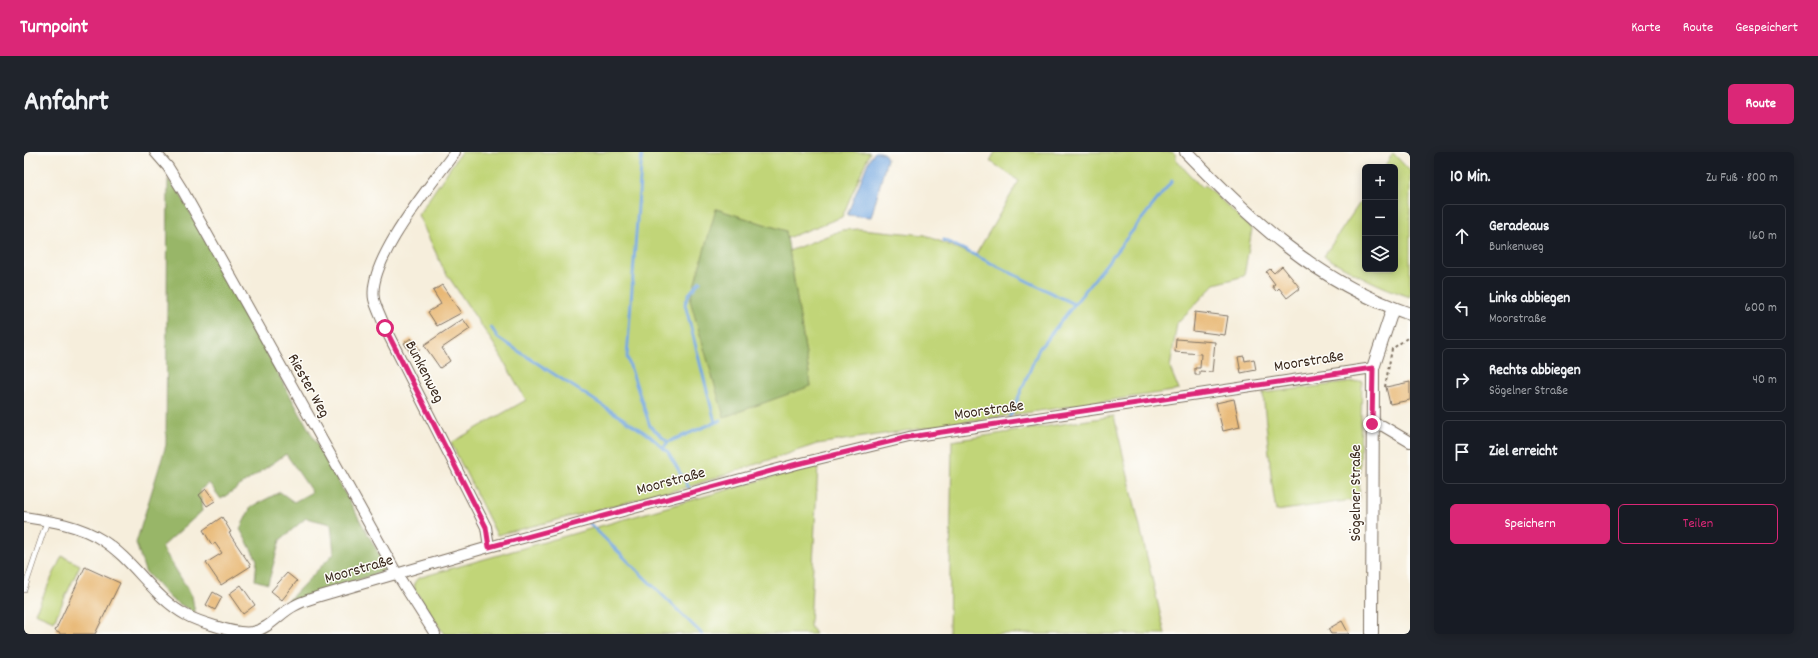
<!DOCTYPE html>
<html lang="de">
<meta charset="utf-8">
<style>
body{margin:0;font-family:Dekko,sans-serif;background:#20242c;color:#f1f3f6}
.controls{position:absolute;right:12px;top:12px;display:grid;overflow:hidden;border-radius:6px;box-shadow:0 2px 10px #0003}
.controls button{width:36px;height:36px;display:grid;place-items:center;padding:0;border:0;border-bottom:1px solid #363941;background:#171b24;color:#f1f3f6;font:20px sans-serif}
.stop{position:absolute;width:12px;height:12px;margin:-9px;border:3px solid #db2777;border-radius:50%;background:#fff}
.stop.end{background:#db2777;border-color:#fff;box-shadow:0 1px 4px #0008}
.list{margin:0;padding:0;list-style:none}
h2{display:flex;justify-content:space-between;align-items:center;height:52px;margin:0;padding:0 16px;font-size:17px}
h2 small{font-size:13px;font-weight:400;color:#9ea1a6}
.list li{display:grid;grid-template-columns:26px 1fr auto;gap:12px;align-items:center;box-sizing:border-box;height:64px;margin:0 8px 8px;padding:0 8px;border:1px solid #363941;border-radius:6px}
.list b{display:block;font-size:15px;white-space:nowrap}
.list p{margin:0;font-size:13px;white-space:nowrap;color:#9ea1a6}
.list em{font-size:13px;font-style:normal;color:#9ea1a6}
.actions{display:flex;gap:8px;padding:12px 16px}
.actions a{flex:1;padding:9px 0;border:1px solid #db2777;border-radius:6px;text-align:center;font-size:14px;color:#db2777}
.actions .main{background:#db2777;color:#fff}
.icon{flex:none;width:22px;height:22px;fill:none;stroke:currentColor;stroke-width:2;stroke-linecap:round;stroke-linejoin:round}
.map{position:relative;flex:none;width:1386px;height:482px;overflow:hidden;border-radius:6px}
header{display:flex;align-items:center;gap:24px;box-sizing:border-box;height:56px;padding:0 20px;background:#db2777;color:#fff}
header strong{font-size:19px}
nav{display:flex;gap:22px;margin-inline-start:auto;font-size:14px}
.intro{display:flex;align-items:center;justify-content:space-between;box-sizing:border-box;height:96px;padding:0 24px}
h1{margin:0;font-size:28px}
.button{padding:10px 18px;border-radius:6px;background:#db2777;color:#fff;font-size:14px;font-weight:700}
main{display:flex;gap:24px;padding:0 24px}
aside{flex:1;background:#171b24;border-radius:6px;box-shadow:0 2px 10px #0003}
.map>svg:first-child{display:block}
.green{fill:#c1d578;stroke:#7e804b}
.forest{fill:#98b668;stroke:#6a7043}
.water{fill:#76a9e2;stroke:#586a80}
.lines{fill:none;stroke-linecap:round;stroke-linejoin:round}
.stream{stroke:#76a9e2;stroke-width:3}
.building{fill:#e8b874}
.service-casing{stroke:#7c6f60;stroke-width:6}
.minor-casing{stroke:#7c6f60;stroke-width:12}
.tertiary-casing{stroke:#7c6f60;stroke-width:14}
.path{stroke:#7c6f60;stroke-width:2;stroke-dasharray:3 3;stroke-linecap:butt}
.service{stroke:#fff;stroke-width:5}
.minor{stroke:#fff;stroke-width:10}
.tertiary{stroke:#fff;stroke-width:12}
.route{stroke:#db2777;stroke-width:5}
.labels{text-anchor:middle;dominant-baseline:central;stroke-width:3;stroke-linejoin:round;paint-order:stroke}
.street-label{font-size:16px;fill:#3b2a1e;stroke:#fdfcf7}
</style>
<header>
<strong>Turnpoint</strong>
<nav><a>Karte</a><a>Route</a><a>Gespeichert</a></nav>
</header>
<div class="intro"><h1>Anfahrt</h1><a class="button">Route</a></div>
<main>
<div class="map">
<svg width="1386" height="482" viewBox="0 0 1386 482">
<rect width="100%" height="100%" fill="#fdfcf7"/>
<filter id="ink" filterUnits="userSpaceOnUse"><feTurbulence type="fractalNoise" baseFrequency=".025" numOctaves="2"/><feDisplacementMap in="SourceGraphic" scale="8" xChannelSelector="R" yChannelSelector="G"/><feConvolveMatrix kernelMatrix="1 2 1 2 8 2 1 2 1" color-interpolation-filters="sRGB"/></filter>
<filter id="wash" filterUnits="userSpaceOnUse"><feTurbulence type="fractalNoise" baseFrequency=".012" numOctaves="4" result="noise"/><feDisplacementMap in="SourceGraphic" scale="16" xChannelSelector="R" yChannelSelector="G"/><feGaussianBlur stdDeviation="0.9" result="paint"/><feColorMatrix in="noise" values="0 0 0 0 0 0 0 0 0 0 0 0 0 0 0 0 0 1.4 0 .05"/><feComposite in="paint" operator="in"/></filter>
<g filter="url(#wash)">
<rect width="100%" height="100%" fill="#f6eedc"/>
<path class="green" d="M437,0H846L818,65L763,86L762,79L692,57L787,234L765,99L818,78L836,77L901,83L951,104L995,29L966,9L971,0H1149L1152,3V8L1178,36L1181,33L1228,77L1220,124L1191,132L1153,171L1146,216L1155,238L793,292L664,335L473,383L427,291L502,248L471,194L420,118L394,63Z
M1369,1L1386,19V145C1355,135 1328,120 1300,104L1341,43V117H1371V15H1360Z
M1338,229L1335,347L1252,359L1248,332L1239,241Z
M1090,264L1141,482H925L928,289Z
M794,312L786,474L791,482H420L391,438L390,431L394,426Z
M38,404L56,413L30,469L11,461Z"/>
<path class="forest" d="M144,27L155,40L274,258L360,411L361,416L358,420L263,450L310,401L307,372L282,366L256,388L244,432L231,428L233,408L216,377L227,355L256,340L270,350L288,340L262,302L197,347L185,331L176,338L178,359L138,395L168,444L171,461L147,447L121,419L112,391L142,293Z
M692,57L762,79L787,234L700,265L666,148Z"/>
<path class="water" d="M851,0C857,0 861,0 863,7L848,62L847,65L823,63L845,8Z"/>
<g class="lines">
<path class="stream" d="M618,0L603,205L626,274L644,290L639,296
M920,88L1050,152
M676,129L665,142L661,152L691,270
M467,175L474,186L626,284L644,300L665,336
M986,265L1015,197L1148,29
M644,290L697,268
M566,372L678,482"/>
</g>
<g id="blocks">
<path class="building" d="M1258,114L1276,136L1263,146L1255,136L1252,139L1248,134L1251,132L1242,120L1246,117L1250,121Z
M418,133L437,161L413,174L404,160L417,152L409,139Z
M1171,160L1204,164L1201,183L1169,179Z
M439,167L446,177L418,196L426,209L416,216L400,193Z
M387,186L396,198L388,204L380,191Z
M1152,187L1191,190L1188,220L1176,219V223H1171V216H1176L1177,202L1151,200Z
M1220,204L1221,209L1230,207L1232,218L1217,221L1214,205Z
M1386,230V248L1366,252L1362,235Z
M1210,247L1216,275L1199,279L1192,251Z
M182,337L191,349L183,354L175,343Z
M198,365L207,380L205,381L227,414L197,433L182,411L198,401L191,391L188,393L179,378Z
M61,415L96,431L71,482H37L31,479Z
M263,421L273,429L258,448L247,439Z
M217,433L231,453L219,462L205,442Z
M189,440L198,445L191,458L182,453Z
M1318,469L1325,482H1307L1304,477Z"/>
</g>
</g>
<g filter="url(#ink)">
<use href="#blocks" fill-opacity="0" stroke="#7c6f60" stroke-width="1"/>
<g class="lines">
<defs>
<path id="service" d="M0,438L23,369"/>
<path id="minor" d="M131,0L144,15L159,39L373,422L411,482
M431,0C408,32 343,108 350,147C352,156 358,166 361,176L462,375L465,395
M1348,272L1359,274L1386,290
M0,365C27,369 55,373 78,388C110,408 129,445 162,463C171,468 181,471 191,474C203,478 216,482 229,480C245,477 256,461 270,454C278,449 287,447 296,444L465,395L773,312L885,285L1349,216"/>
<path id="tertiary" d="M1162,0C1230,70 1291,129 1386,162
M1348,482L1349,216L1369,156"/>
</defs>
<use href="#service" class="service-casing"/>
<use href="#minor" class="minor-casing"/>
<use href="#tertiary" class="tertiary-casing"/>
<path class="path" d="M1361,235L1368,197L1386,184"/>
<use href="#service" class="service"/>
<use href="#minor" class="minor"/>
<use href="#tertiary" class="tertiary"/>
</g>
</g>
<g class="lines" filter="url(#ink)">
<path class="route" d="M361,176L462,375L465,395L773,312L885,285L1349,216L1348,272"/>
</g>
<g class="labels">
<g class="street-label">
<text transform="translate(1285 210) rotate(-9)">Moorstraße</text>
<text transform="translate(400 220) rotate(63)">Bunkenweg</text>
<text transform="translate(284 234) rotate(61)">Riester Weg</text>
<text transform="translate(965 259) rotate(-8)">Moorstraße</text>
<text transform="translate(647 330) rotate(-15)">Moorstraße</text>
<text transform="translate(1332 341) rotate(-90)">Sögelner Straße</text>
<text transform="translate(335 418) rotate(-16)">Moorstraße</text>
</g>
</g>
</svg>
<div class="controls">
<button>+</button>
<button>−</button>
<button><svg class="icon" aria-label="layers" viewBox="0 0 24 24"><path d="M12 4l9 5-9 5-9-5zM3 14l9 5 9-5"/></svg></button>
</div>
<div class="stop" style="left:361px;top:176px"></div>
<div class="stop end" style="left:1348px;top:272px"></div>
</div>
<aside>
<h2>10 Min.<small>Zu Fuß · 800 m</small></h2>
<ul class="list">
<li><svg class="icon" aria-label="ahead" viewBox="0 0 24 24"><path d="M12 20V5M6 11l6-6 6 6"/></svg><div><b>Geradeaus</b><p>Bunkenweg</p></div><em>160 m</em></li>
<li><svg class="icon" aria-label="left" viewBox="0 0 24 24"><path d="M17 20v-9H6M10 6l-5 5 5 5"/></svg><div><b>Links abbiegen</b><p>Moorstraße</p></div><em>600 m</em></li>
<li><svg class="icon" aria-label="right" viewBox="0 0 24 24"><path d="M7 20v-9h11M14 6l5 5-5 5"/></svg><div><b>Rechts abbiegen</b><p>Sögelner Straße</p></div><em>40 m</em></li>
<li><svg class="icon" aria-label="arrive" viewBox="0 0 24 24"><path d="M6 21V4h12l-3 4 3 4H6"/></svg><div><b>Ziel erreicht</b></div></li>
</ul>
<div class="actions"><a class="main">Speichern</a><a>Teilen</a></div>
</aside>
</main>
